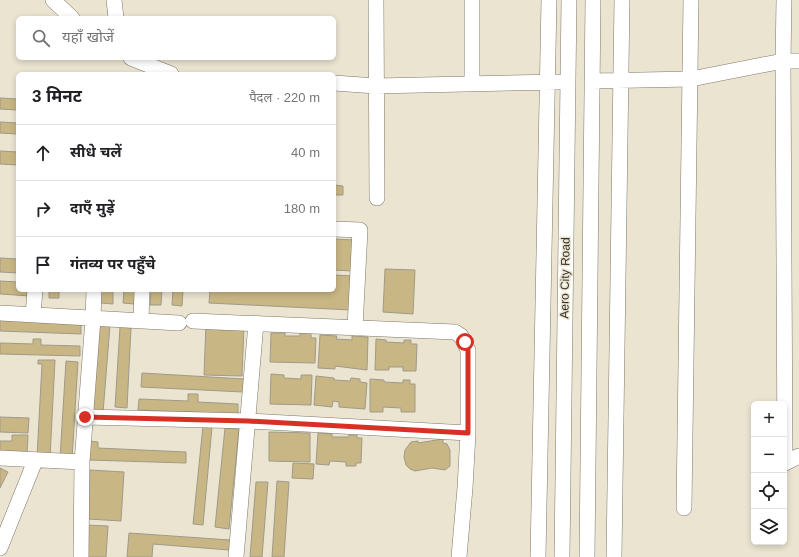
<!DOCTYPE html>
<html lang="hi">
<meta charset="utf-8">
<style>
body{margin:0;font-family:Arial,"Noto Sans Devanagari",sans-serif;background:#f6f6f6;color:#202124}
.controls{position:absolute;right:12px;bottom:12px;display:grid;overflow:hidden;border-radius:6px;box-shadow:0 2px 6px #0003}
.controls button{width:36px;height:36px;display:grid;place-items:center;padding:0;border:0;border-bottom:1px solid #e0e0e0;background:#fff;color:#202124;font:20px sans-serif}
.stop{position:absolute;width:12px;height:12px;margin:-9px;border:3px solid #d93025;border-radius:50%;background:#fff}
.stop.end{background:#d93025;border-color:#fff;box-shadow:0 1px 4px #0008}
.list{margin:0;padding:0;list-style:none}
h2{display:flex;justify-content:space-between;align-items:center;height:52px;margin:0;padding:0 16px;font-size:17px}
h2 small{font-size:13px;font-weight:400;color:#757577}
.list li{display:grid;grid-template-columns:26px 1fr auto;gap:12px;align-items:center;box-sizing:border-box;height:56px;padding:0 16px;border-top:1px solid #e0e0e0}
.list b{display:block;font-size:15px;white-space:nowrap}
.list em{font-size:13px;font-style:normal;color:#757577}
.icon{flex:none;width:22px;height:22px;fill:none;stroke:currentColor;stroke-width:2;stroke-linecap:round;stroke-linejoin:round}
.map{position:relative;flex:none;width:799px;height:557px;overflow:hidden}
.search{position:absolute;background:#fff;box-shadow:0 2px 6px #0003;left:16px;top:16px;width:320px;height:44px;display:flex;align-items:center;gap:10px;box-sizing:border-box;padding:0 14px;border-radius:6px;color:#757577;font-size:15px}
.panel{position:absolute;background:#fff;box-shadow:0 2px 6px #0003;left:16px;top:72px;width:320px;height:220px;border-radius:6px}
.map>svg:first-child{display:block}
.building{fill:#c8b684;stroke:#a09a89}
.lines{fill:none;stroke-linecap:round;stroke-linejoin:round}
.minor-casing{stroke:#7e7868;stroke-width:16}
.minor{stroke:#fff;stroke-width:15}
.route{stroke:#d93025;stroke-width:5}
.labels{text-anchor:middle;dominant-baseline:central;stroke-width:3;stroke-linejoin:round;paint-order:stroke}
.street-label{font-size:12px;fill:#34312a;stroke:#eae4d1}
</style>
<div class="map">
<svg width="799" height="557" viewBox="0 0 799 557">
<rect width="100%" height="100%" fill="#eae4d1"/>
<path class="building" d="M0,98L18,99V110L0,109Z
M0,122L18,123V134L0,133Z
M0,151L18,152V165L0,164Z
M334,185L343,186V195H334Z
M334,239L355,240L353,271L334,270Z
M0,258L18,259V273L0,272Z
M385,269L415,270L413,314L383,312Z
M334,275L353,276L351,310L209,303L210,290H334Z
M0,281L18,282V290H30V296L0,294Z
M49,290H59V298H49Z
M102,290H113V304L101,303Z
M124,290H135L134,304L123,303Z
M151,290H162L161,305H150Z
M173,290H183L182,306L172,305Z
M0,320L81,323V334L0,331Z
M206,323L244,325L242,376L204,375Z
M98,325H110L103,413L91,412Z
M120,327L131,328L127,408L115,407Z
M271,333H285V336H300V333H311V338H316L315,363L270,362Z
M320,335L337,336L336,339L352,340V336L368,337L367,370L335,366V369L318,368Z
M33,339H41V345L80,346V356L0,354V343L33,344Z
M376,339L386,340V342L404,343V340H411V344H417L416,371H403V367H389V370H375Z
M38,360H55L50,458L37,457L42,364H38Z
M66,361L78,362L72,459L60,458Z
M142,373L244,379L243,392L141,387Z
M271,374L284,375V378L301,379V375H312L311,405L270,404Z
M316,376L334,378V380L350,381L351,378L360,379V382L367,383L365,409L339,407V402L333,401L332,407L314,405Z
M370,379L384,380V382L403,383V380H410V384H415V412H401V408L383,407V412H370Z
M188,394H198V402L238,404V414L138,410L139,399L188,401Z
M0,417L29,418L28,433L0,432Z
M203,426L212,427L203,525L193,524Z
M225,428L239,429L229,529L215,527Z
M269,432L310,433V462L269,461Z
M318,433L332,434V437H348L349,435H357V438H362L361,463H356V466H346V462L330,461L329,465L316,464Z
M12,435H28L27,454L0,453V441H12Z
M443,439V443L447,444L450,450V466L445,470L432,468L415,471L410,469L406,465L404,457L405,450L411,442L418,441V443Z
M89,441L98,442V448L186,452V463L88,460Z
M293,463L314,464L313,479L292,478Z
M0,468L8,472L0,488Z
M90,470L124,472L121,521L88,519Z
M277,481L289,482L284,557H272Z
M256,482H268L262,557H250Z
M86,525L108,526L106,557H84Z
M129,533L230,540L229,550L153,544L152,557H127Z"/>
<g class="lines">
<defs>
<path id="minor" d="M53,0L72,18
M114,0L116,18
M376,0L377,198
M472,0V84
M784,0L783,61L785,463L799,456
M131,58L171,74
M592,81L691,79L783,61H799
M334,83L376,86L558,82
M334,229L360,230L355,328
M0,313L179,323
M33,315L35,290
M141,321L142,290
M193,321L455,332L461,336L468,350V433L465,488L459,557
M85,417L248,421L468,433
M0,458L82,462
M684,508L691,0
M0,548L35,461
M81,557L82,462L93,319L94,290
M236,557L256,323
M538,557L549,0
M562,557L569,0
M587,557L593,0
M614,557L622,0"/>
</defs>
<use href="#minor" class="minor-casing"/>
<use href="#minor" class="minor"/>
</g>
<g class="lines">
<path class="route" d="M85,417L248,421L468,433V350L465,342"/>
</g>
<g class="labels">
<g class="street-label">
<text transform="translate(565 278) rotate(-89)">Aero City Road</text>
</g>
</g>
</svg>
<div class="controls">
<button>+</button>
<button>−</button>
<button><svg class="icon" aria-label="locate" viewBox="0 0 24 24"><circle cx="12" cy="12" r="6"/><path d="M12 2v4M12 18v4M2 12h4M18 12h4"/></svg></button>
<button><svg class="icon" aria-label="layers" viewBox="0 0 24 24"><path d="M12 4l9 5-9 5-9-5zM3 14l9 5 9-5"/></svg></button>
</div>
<div class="stop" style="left:465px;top:342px"></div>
<div class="stop end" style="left:85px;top:417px"></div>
<div class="search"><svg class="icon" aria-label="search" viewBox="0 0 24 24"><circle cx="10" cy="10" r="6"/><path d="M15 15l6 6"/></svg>यहाँ खोजें</div>
<section class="panel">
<h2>3 मिनट<small>पैदल · 220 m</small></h2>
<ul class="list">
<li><svg class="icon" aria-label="ahead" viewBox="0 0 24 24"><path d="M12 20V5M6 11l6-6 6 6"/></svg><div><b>सीधे चलें</b></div><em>40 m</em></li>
<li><svg class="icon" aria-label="right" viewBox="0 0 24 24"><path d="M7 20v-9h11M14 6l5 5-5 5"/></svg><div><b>दाएँ मुड़ें</b></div><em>180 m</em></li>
<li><svg class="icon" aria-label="arrive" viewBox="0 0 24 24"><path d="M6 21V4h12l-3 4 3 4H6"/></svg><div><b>गंतव्य पर पहुँचे</b></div></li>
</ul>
</section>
</div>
